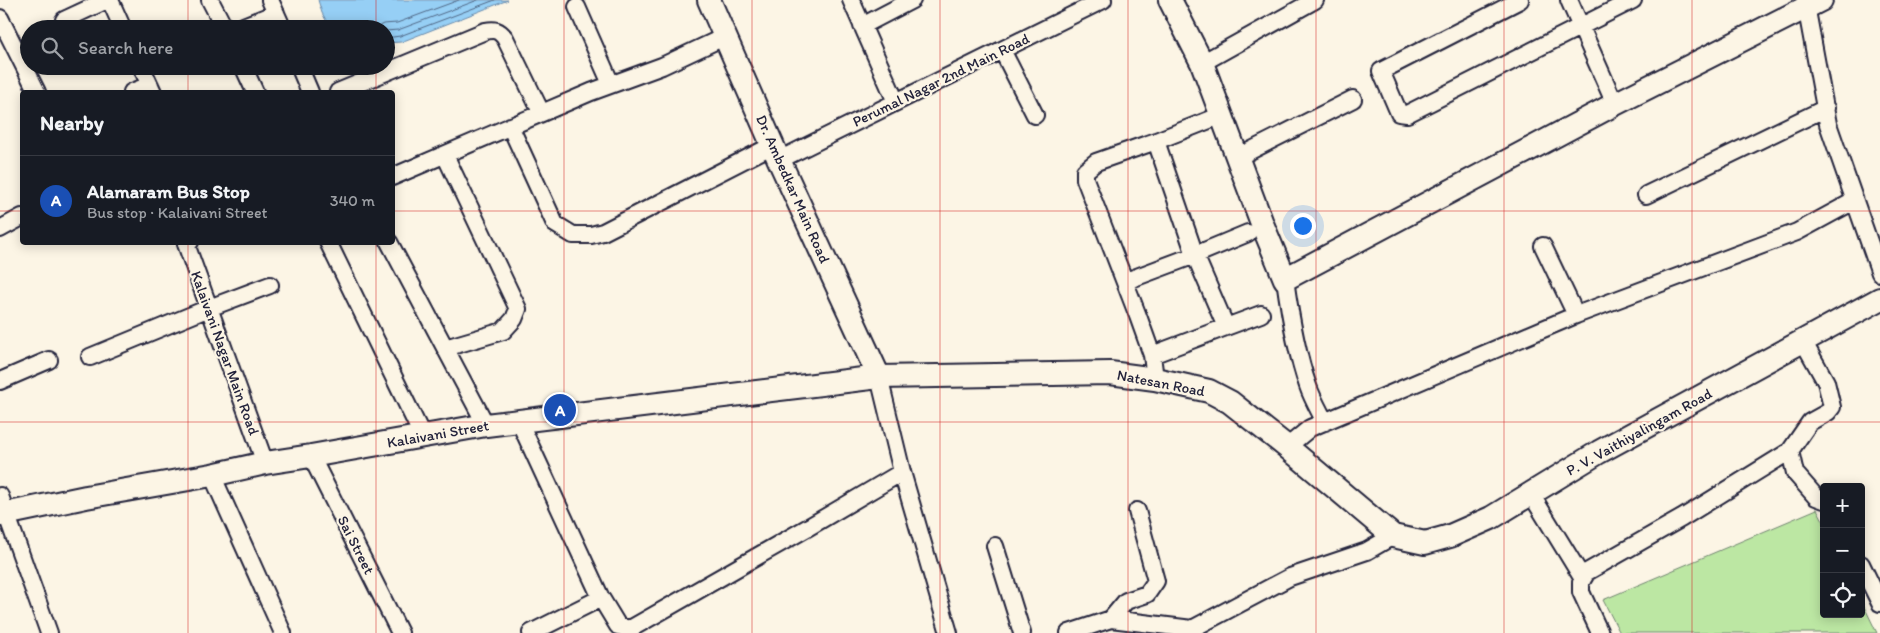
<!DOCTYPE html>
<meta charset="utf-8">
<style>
body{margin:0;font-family:Itim,sans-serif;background:#20242c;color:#f1f3f6}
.controls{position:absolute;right:15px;bottom:15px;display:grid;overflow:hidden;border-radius:5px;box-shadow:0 2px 12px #0003}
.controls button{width:45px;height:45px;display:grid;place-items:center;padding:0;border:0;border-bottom:1px solid #363941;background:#171b24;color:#f1f3f6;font:25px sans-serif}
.you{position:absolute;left:1302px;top:225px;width:18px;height:18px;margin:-12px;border:4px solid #fff;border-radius:50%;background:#1a73e8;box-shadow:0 0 0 8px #1a73e833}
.badge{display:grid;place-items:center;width:32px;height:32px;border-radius:50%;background:#d93025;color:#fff;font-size:16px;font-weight:700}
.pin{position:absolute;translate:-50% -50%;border:2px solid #fff;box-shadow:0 1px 5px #0006}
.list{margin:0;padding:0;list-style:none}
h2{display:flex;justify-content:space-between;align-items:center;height:65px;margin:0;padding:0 20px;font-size:21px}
h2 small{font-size:16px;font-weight:400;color:#9ea1a6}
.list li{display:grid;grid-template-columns:32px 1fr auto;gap:15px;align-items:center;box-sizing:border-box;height:90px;padding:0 20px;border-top:1px solid #363941}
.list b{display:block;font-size:19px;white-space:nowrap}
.list p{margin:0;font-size:16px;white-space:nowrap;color:#9ea1a6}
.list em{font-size:16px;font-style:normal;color:#9ea1a6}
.icon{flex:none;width:28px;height:28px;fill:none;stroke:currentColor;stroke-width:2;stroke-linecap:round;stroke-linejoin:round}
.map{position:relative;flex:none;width:1880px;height:633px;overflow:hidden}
.search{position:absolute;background:#171b24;box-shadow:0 2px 12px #0003;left:20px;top:20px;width:375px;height:55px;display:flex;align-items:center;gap:12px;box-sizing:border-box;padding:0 18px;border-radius:28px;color:#9ea1a6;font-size:19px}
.panel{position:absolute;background:#171b24;box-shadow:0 2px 12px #0003;left:20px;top:90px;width:375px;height:155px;border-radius:5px}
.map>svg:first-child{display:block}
.green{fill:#bce7a3;stroke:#6f846f}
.water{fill:#96cff5;stroke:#688aab}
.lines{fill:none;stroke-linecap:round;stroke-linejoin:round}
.shore{stroke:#506785;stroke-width:1}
.street-casing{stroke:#22223b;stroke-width:20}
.secondary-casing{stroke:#22223b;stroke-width:26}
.street{stroke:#fcf5e5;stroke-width:16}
.secondary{stroke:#fcf5e5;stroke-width:22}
.grid{fill:none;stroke:#d62828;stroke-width:1;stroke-opacity:0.55}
.labels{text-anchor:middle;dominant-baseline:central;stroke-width:4.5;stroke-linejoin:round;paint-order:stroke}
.street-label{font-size:15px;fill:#22223b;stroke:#fcf5e5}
</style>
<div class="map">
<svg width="1880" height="633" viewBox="0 0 1880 633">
<rect width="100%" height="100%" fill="#fcf5e5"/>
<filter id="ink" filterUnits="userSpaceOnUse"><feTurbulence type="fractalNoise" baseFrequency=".02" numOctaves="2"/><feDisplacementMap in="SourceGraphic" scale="10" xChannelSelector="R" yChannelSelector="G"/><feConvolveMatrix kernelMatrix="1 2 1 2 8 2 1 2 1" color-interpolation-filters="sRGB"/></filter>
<g filter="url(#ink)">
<path class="green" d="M1817,509L1824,522V614H1861V600L1877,633H1620L1603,600Z"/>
<path class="water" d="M318,0H508L401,42L386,43V29H331L322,13Z"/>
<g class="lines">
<path class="shore" d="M374,29L383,24L397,23L459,0
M386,31L398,30L478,0
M386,38L400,36L495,0"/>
<defs>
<path id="street" d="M110,0L123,29
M210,0L225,29
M270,0L283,29
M851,0L896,102
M1520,0L1381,71L1399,113L1407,114L1633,0
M1569,0L1615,104
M1805,0L1828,124L1880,273
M577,7L611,84
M0,18L37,92
M64,20L107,0
M862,26L912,0
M236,29L276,13
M1002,50L1035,115
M1202,63L1315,0
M141,66L153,92
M243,66L255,92
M299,66L310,92
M132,92L150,85
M338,92L485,31C495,29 499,30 505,38L541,112
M510,126L555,224L573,235H591L603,232L773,145
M1238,157L1353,99
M779,160L1103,0
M392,177L591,92L662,66L726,36
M1646,195L1826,108
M0,229L22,217
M190,242L186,244L265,463
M328,242L423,437
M389,242L486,425
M1543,246L1576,315L1797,232L1854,201
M1285,279C1290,315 1296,352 1308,386C1312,398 1319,410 1325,422
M1126,281L1195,255L1156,141
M1226,327L1261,314
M1803,341L1826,382L1832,407L1828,412L1810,422L1790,451L1795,473L1816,497L1824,500
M445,348L503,331L514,319L518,309L445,155
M1152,355L1226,327L1195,255L1248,233
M90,357L209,308L270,285
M879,377L902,472L949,633
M1155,379L1152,355L1138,316L1085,179V171L1096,162L1156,141L1222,115
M0,381L49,360
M519,421L601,598L618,626L630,629L807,528L902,472
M1287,447L1310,428L1576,315
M311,456L400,633
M212,475L283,633
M1531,494L1583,579
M0,496L49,633
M995,546L1022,633
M1861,564L1880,603
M1111,619L1126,601L1147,594L1156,581L1137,511
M531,633L601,598
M1069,633L1111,619L1192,629L1290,577L1367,551L1393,536
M1600,633L1581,592V582L1587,572L1682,518L1790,451"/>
<path id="secondary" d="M709,0L779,160L879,377
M1170,0L1202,63L1263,226L1285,279L1615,104L1821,0
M0,515L86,497L212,475L265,463L311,456L486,425L879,377L1110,373L1155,379L1209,391L1230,402L1287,447L1393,536L1425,543L1450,536L1491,518L1599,452L1880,299"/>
</defs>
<use href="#street" class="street-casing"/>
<use href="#secondary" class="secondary-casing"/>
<use href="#street" class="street"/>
<use href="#secondary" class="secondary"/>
</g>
</g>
<path class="grid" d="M188,0V29M376,0V29M564,0V633M752,0V633M940,0V633M1128,0V633M1316,0V633M1504,0V633M1692,0V633M188,66V92M376,66V92M0,211H22M392,211H1880M188,242V633M376,242V633M0,422H1880"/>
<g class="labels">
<g class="street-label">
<text transform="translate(941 80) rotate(-26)">Perumal Nagar 2nd Main Road</text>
<text transform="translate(793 189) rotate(66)">Dr. Ambedkar Main Road</text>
<text transform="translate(225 353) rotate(70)">Kalaivani Nagar Main Road</text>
<text transform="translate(1161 383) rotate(11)">Natesan Road</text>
<text transform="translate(1639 432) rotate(-29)">P. V. Vaithiyalingam Road</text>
<text transform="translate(438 434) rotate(-10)">Kalaivani Street</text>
<text transform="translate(356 545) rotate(63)">Sai Street</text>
</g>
</g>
</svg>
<div class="controls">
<button>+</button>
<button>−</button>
<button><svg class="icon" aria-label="locate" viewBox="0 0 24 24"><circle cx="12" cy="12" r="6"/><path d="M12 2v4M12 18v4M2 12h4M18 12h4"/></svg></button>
</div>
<div class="you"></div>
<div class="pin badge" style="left:560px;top:410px;background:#1a4fb4">A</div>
<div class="search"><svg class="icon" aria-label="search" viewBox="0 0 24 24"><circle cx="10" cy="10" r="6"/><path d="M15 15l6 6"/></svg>Search here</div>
<section class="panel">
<h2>Nearby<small></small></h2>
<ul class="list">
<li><span class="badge" style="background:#1a4fb4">A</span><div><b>Alamaram Bus Stop</b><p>Bus stop · Kalaivani Street</p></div><em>340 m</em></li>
</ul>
</section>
</div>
